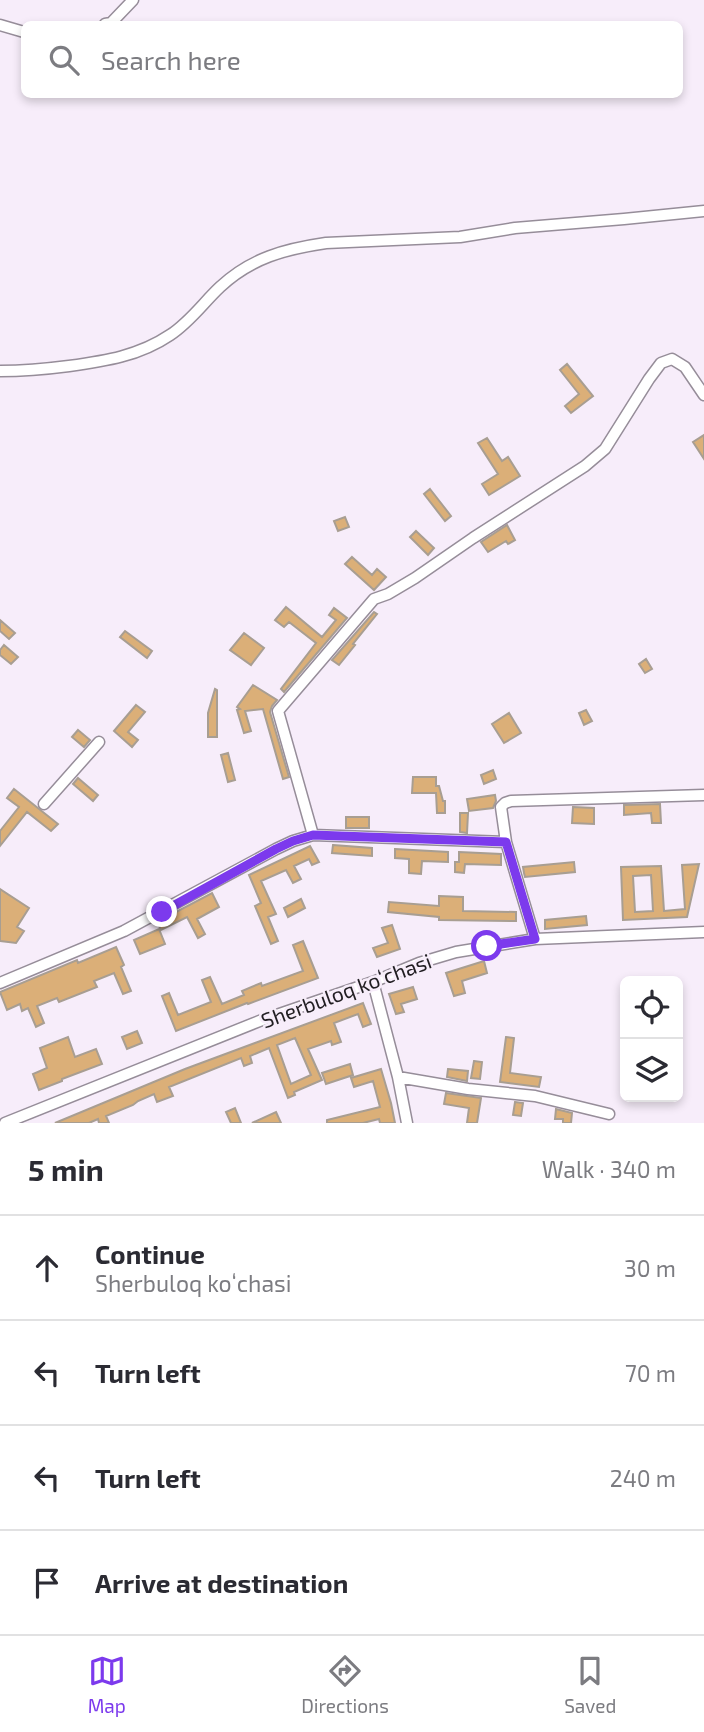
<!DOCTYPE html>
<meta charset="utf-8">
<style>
body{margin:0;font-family:"Exo 2",sans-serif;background:#f7f7f7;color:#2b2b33}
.controls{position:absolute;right:21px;bottom:21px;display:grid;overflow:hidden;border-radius:10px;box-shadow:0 4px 10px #0003}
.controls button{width:63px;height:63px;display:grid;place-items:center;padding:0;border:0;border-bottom:2px solid #e1e1e2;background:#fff;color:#2b2b33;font:35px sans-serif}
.stop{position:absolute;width:21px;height:21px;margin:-16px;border:5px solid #7c3aed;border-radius:50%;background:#fff}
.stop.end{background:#7c3aed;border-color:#fff;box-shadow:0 2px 7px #0008}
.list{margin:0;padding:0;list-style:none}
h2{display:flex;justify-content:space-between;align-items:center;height:91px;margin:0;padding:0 28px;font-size:30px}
h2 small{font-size:23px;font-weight:400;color:#7c7c81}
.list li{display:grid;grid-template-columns:46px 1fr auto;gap:21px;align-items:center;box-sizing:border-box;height:105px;padding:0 28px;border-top:2px solid #e1e1e2}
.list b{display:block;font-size:26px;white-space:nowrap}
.list p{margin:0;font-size:23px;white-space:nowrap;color:#7c7c81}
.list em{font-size:23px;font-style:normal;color:#7c7c81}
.icon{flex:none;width:38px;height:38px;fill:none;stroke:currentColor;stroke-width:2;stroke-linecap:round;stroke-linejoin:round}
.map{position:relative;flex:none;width:704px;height:1123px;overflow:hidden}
.search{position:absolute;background:#fff;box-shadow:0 4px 10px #0003;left:21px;right:21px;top:21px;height:77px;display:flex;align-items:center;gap:18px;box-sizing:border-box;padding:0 24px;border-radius:10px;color:#7c7c81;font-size:26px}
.sheet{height:511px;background:#fff}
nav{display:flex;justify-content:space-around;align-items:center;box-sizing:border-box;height:98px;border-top:2px solid #e1e1e2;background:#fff;font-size:19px;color:#7c7c81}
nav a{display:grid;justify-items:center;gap:4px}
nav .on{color:#7c3aed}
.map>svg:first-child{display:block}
.building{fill:#dbaf78;stroke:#a89e92;stroke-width:2;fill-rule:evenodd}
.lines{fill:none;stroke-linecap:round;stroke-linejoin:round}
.street-casing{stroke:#968d99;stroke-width:13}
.street{stroke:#fff;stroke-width:10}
.route{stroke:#7c3aed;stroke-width:9}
.labels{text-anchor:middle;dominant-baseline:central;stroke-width:5;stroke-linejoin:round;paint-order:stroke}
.street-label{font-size:21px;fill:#201d21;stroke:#f7edfa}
</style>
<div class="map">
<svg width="704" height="1123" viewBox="0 0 704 1123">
<rect width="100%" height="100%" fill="#f7edfa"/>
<path class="building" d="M567,364L593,396L571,413L565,406L579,394L560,370Z
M704,435V459L693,442Z
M487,438L502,461L508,457L520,476L489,495L482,484L498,474L478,443Z
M430,489L451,516L445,521L424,494Z
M345,517L349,527L338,531L334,521Z
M507,525L515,540L508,544L506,541L488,552L481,542Z
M416,531L434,548L428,555L410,537Z
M352,557L372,575L377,569L386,577L374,590L345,564Z
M286,607L322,637L336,620L329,615L334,608L347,618L284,692L281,689L316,643L289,622L284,627L275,620Z
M374,612L377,614L353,644L355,645L339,665L332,660Z
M0,620L15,633L9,639L0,631Z
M125,631L152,651L147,658L120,637Z
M244,633L264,648L251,665L230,650Z
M4,645L18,657L11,664L0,655V650Z
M646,659L652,669L645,673L639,664Z
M253,685L277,700L272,706L270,712L289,777L283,779L263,709L245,711L251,731L244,733L237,710L240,709L237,707Z
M215,689L217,690V737H208V713Z
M136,705L145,712L128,732L138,740L132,747L114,731Z
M586,710L592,721L584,725L579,713Z
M509,713L521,733L504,743L492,724Z
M78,730L90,740L84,747L72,737Z
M228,753L235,780L228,782L221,755Z
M493,770L496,779L484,784L481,775Z
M413,777H436V786H439L443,801H445V813H437L436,793H412Z
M78,778L98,795L93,801L73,784Z
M14,789L58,824L51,831L27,812L0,846V831L19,807L7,798Z
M495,795L496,801L493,808L469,811L467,799Z
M660,804L661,823H652L651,813L624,815V805Z
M573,807L594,808V824L572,823Z
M460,813H468L467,833L460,832Z
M346,817H369V828H346Z
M333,845L372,848V856L332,853Z
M310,846L319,862L312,865L309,859L294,866L301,879L293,883L286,870L261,881L276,914L268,917L278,941L271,944L255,906L261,903L249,875Z
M395,849L448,852V862L422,861L421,874L409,873V859L395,858Z
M459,852L501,854V865L465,864L464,873L455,872V862H459Z
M574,862L575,872L525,877L524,873L523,867Z
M699,864L687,917L623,920L621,867L661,866L664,911L685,909L682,865ZM651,875L653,911L635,912L633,876Z
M0,889L29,908L17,927L24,931L16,943L0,941Z
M212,893L219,907L197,919L205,934L198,938L187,917L161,930L157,922Z
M439,896L463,897V911L516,912V921L439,920V917L388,912L389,902L439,906Z
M301,899L305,908L288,917L284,908Z
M586,916L587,925L545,929V920Z
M392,925L400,949L377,957L373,948L388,943L382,928Z
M159,929L165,944L140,954L134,940Z
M303,941L318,978L248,1004L247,1003L176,1031L162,996L169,993L178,1015L211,1002L202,980L210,977L222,1004L244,995L242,991L261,983L262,986L303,971L293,945Z
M116,947L124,965L121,967L131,991L123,994L114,973L94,981L97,987L59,1002L57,998L37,1006L44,1023L36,1027L28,1008L22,1011L20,1004L7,1010L0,992L77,960L78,963Z
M484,961L487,973L462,981L465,993L454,996L446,973Z
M413,987L417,999L401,1004L404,1012L396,1014L389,994Z
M363,1003L371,1024L363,1027L358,1014L334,1023L341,1042L332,1045L331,1041L308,1049L322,1080L294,1092L295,1095L288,1098L269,1048L250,1056L252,1063L244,1066L241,1058L169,1087L173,1096L157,1102L154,1094L138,1101L133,1105L106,1116L109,1123H99L98,1119L89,1123H55L185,1069ZM295,1038L311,1075L291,1084L277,1045Z
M137,1031L142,1043L127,1049L122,1037Z
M68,1037L75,1057L96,1049L102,1064L62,1079V1081L39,1090L33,1074L47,1068L40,1048Z
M506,1037L514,1038L510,1073L541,1077L539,1087L500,1082Z
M474,1061L482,1062L480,1079L471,1078Z
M350,1064L353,1075L326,1084L322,1073Z
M381,1069L391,1103L395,1123H380L379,1119L363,1123H327V1120L380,1107L373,1081L354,1087L351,1078Z
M448,1069L468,1071L467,1081L447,1077Z
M446,1093L481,1098L477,1123H467L469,1108L444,1104Z
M515,1102L523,1103L521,1116L513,1115Z
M235,1108L241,1123H231L226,1112Z
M556,1109L572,1113L571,1123H563V1119H555Z
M276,1112L281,1123H252Z"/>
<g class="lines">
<defs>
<path id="street" d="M105,24L111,23L133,0
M0,25L24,32
M0,371C23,371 46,369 69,366C105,361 139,356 170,335C190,322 203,303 220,287C251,258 285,249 326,243L460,237L515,228L624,219L704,211
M44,804L99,742
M313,835L278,711L374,599L388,594L415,578L473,538L585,466L605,449L649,379L661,363L672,359L685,367L704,395
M506,842L501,807L505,803L511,801L704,795
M373,982L398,1077L407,1123
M0,983L124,931L276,849L293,841L313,835L506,842L535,939
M398,1077L468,1089L535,1096L609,1114
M5,1123L262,1020L373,982L419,963L456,952L535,939L704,932"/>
</defs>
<use href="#street" class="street-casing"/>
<use href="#street" class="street"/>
</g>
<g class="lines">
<path class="route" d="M162,912L276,849L293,841L313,835L506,842L535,939L487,946"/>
</g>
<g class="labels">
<g class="street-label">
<text transform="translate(346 990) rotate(-20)">Sherbuloq koʻchasi</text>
</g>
</g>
</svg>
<div class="controls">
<button><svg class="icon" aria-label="locate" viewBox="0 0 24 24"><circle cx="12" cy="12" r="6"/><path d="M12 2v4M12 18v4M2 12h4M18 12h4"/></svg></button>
<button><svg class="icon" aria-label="layers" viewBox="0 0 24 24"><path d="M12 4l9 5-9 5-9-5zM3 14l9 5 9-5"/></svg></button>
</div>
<div class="stop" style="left:487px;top:946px"></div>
<div class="stop end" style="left:162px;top:912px"></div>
<div class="search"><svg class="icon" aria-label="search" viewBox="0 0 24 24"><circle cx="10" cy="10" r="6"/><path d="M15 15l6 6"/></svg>Search here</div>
</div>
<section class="sheet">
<h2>5 min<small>Walk · 340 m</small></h2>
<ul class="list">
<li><svg class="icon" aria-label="ahead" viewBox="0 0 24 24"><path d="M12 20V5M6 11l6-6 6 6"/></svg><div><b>Continue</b><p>Sherbuloq koʻchasi</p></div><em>30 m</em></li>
<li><svg class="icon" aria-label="left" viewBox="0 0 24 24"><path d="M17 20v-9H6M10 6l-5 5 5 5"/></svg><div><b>Turn left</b></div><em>70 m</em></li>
<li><svg class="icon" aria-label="left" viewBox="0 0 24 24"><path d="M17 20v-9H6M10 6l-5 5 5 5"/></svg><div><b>Turn left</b></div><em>240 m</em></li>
<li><svg class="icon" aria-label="arrive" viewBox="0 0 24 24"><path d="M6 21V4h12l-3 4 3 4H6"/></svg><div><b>Arrive at destination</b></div></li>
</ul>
</section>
<nav>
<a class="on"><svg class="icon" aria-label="map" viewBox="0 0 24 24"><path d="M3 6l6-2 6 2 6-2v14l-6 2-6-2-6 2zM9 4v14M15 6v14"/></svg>Map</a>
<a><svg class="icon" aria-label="directions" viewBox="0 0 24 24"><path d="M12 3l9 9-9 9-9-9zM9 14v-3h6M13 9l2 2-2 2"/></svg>Directions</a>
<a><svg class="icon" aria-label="saved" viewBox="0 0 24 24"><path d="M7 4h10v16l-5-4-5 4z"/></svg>Saved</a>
</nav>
